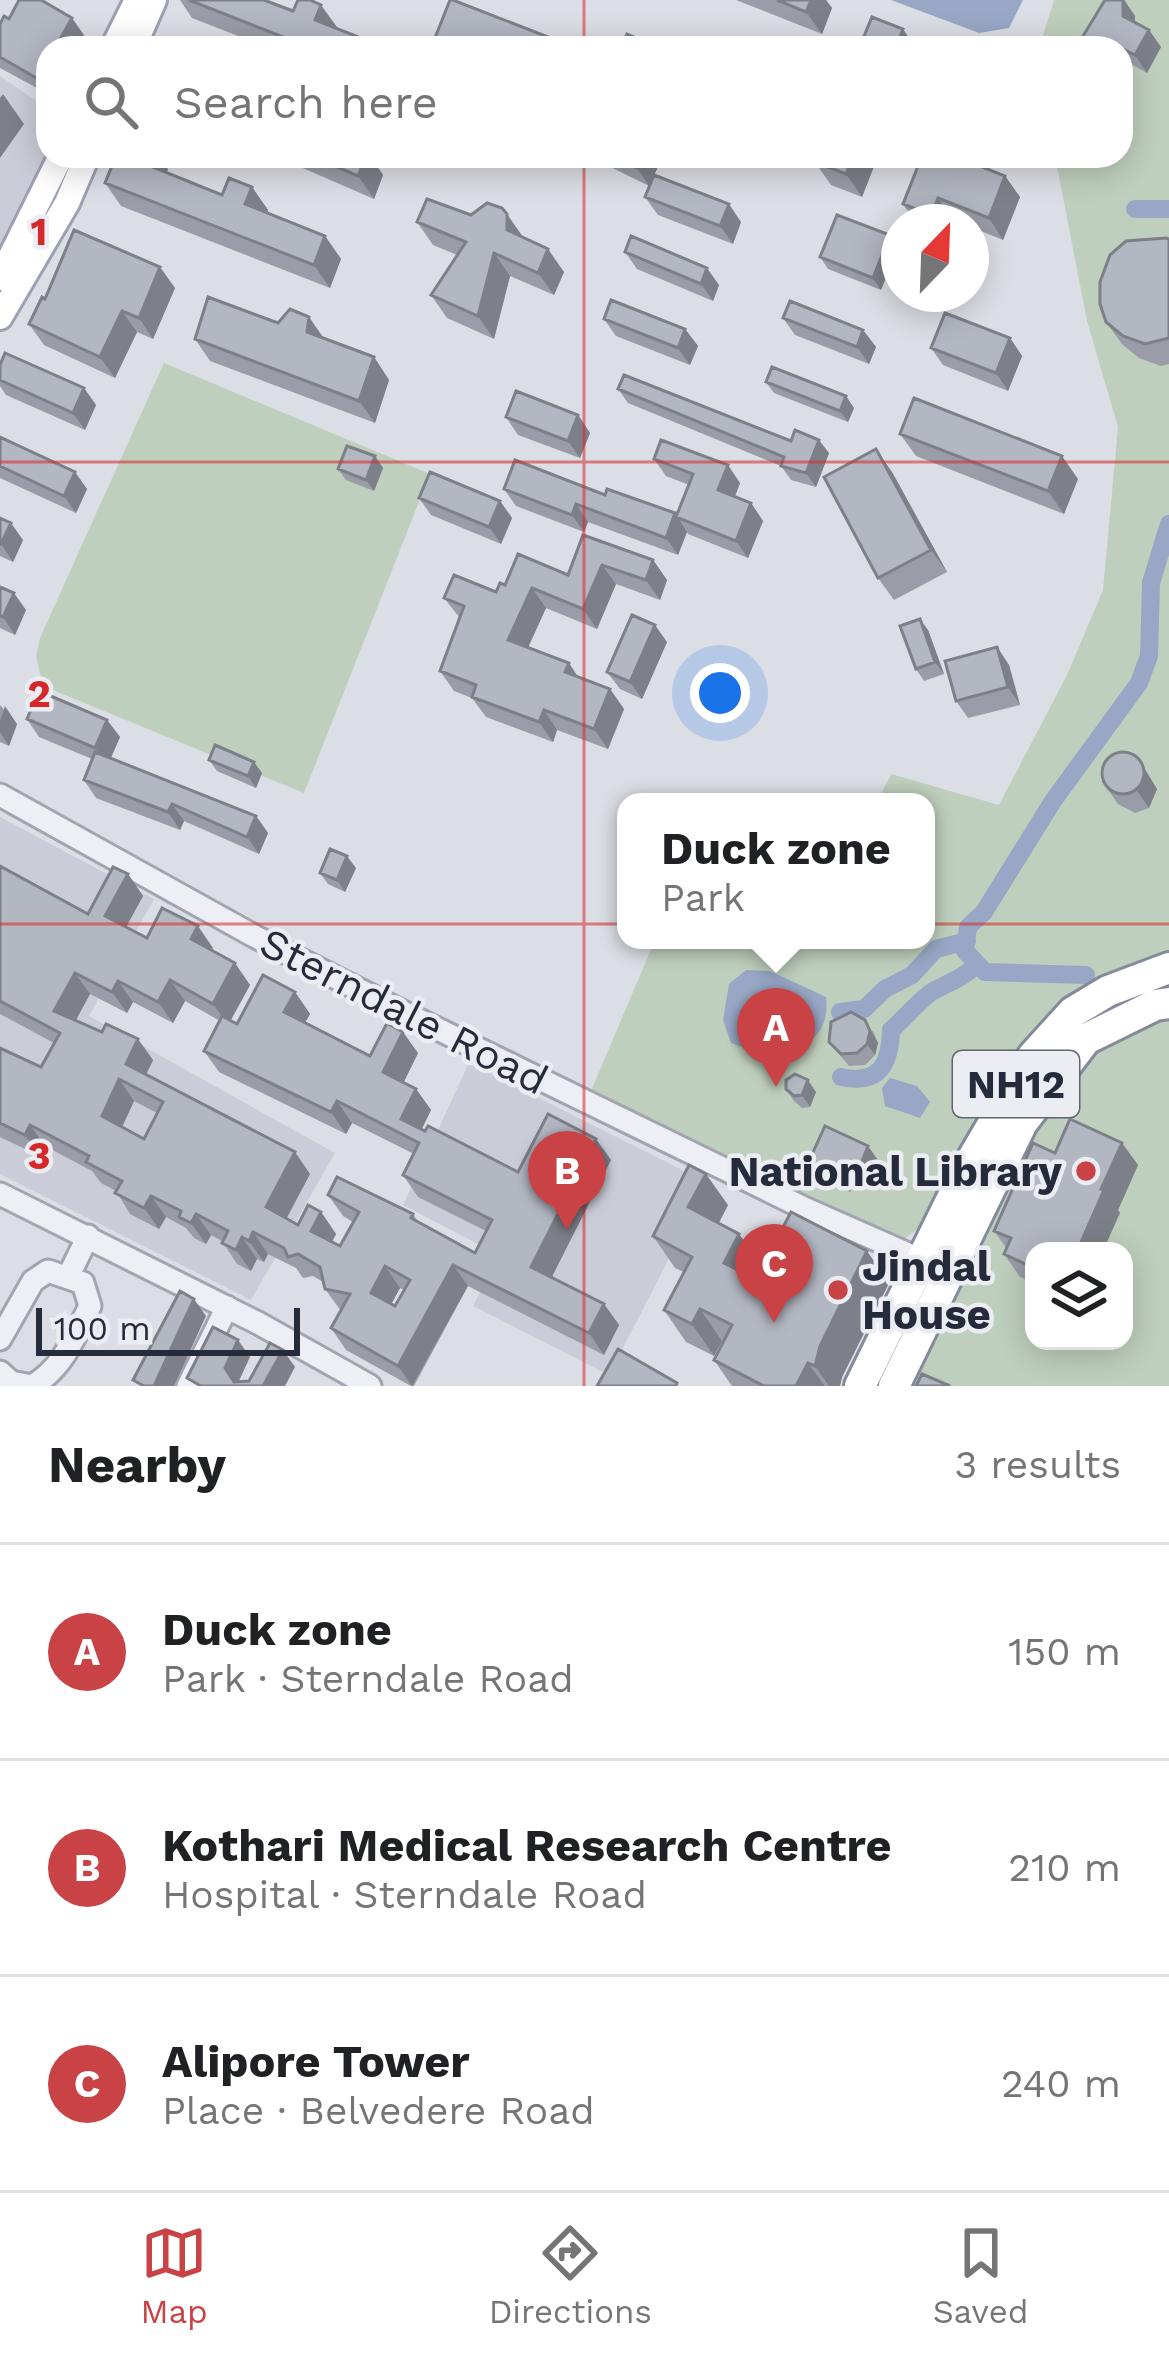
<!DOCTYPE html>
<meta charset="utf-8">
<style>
body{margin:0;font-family:"Work Sans",sans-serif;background:#f6f6f6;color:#202124}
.controls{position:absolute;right:36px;bottom:36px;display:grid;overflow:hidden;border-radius:24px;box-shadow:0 6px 30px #0003}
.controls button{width:108px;height:108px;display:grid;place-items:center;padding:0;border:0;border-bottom:3px solid #e0e0e0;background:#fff;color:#202124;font:60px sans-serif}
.compass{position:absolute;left:881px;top:204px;width:108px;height:108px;border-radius:50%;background:#fff;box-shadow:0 6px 30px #0003;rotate:23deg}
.scale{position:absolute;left:36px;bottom:30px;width:264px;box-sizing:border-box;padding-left:12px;border:6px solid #262b3b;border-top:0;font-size:33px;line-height:42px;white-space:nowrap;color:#262b3b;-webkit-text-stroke:9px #ebedf3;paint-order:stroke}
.you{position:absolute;left:720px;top:693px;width:42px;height:42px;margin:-30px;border:9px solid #fff;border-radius:50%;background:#1a73e8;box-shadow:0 0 0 18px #1a73e833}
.badge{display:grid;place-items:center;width:78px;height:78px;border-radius:50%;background:#c94245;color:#fff;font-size:39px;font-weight:700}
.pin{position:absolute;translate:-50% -99px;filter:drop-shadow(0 3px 6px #0008)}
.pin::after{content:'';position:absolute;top:63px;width:42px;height:36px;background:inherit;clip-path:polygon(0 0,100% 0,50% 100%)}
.popup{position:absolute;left:617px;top:793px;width:318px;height:156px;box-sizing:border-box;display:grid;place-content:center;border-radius:24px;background:#fff;filter:drop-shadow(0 3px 9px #0005);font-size:39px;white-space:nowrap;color:#757577}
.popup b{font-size:45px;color:#202124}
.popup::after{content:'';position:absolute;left:50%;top:100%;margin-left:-24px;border:24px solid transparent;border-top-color:#fff}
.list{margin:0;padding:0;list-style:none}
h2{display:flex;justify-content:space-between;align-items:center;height:156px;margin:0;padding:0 48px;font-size:51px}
h2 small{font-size:39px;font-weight:400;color:#757577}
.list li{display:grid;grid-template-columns:78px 1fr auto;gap:36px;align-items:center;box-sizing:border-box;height:216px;padding:0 48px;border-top:3px solid #e0e0e0}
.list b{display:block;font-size:45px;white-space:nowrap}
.list p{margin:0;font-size:39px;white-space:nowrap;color:#757577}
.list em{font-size:39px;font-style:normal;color:#757577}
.icon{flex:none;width:66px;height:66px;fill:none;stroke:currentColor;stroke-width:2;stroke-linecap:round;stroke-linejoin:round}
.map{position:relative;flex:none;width:1169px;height:1386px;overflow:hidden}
.search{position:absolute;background:#fff;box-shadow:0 6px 30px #0003;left:36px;right:36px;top:36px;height:132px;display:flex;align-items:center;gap:30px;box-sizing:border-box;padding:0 42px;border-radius:36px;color:#757577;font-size:45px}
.sheet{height:804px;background:#fff}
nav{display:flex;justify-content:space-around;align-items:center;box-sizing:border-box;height:168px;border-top:3px solid #e0e0e0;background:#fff;font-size:33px;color:#757577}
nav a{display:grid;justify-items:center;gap:6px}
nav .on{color:#c94245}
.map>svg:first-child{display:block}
.built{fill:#cacdd7}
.green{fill:#bfcfbd;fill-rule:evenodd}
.water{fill:#97a7c5}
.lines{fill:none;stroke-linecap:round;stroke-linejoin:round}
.canal{stroke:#97a7c5;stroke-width:18}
.minor-casing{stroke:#a2a5af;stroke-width:27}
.major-casing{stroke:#9ba1b1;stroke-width:30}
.highway-casing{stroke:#848a9b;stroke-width:36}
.minor{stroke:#eeeff4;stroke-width:21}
.major{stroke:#fff;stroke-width:24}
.highway{stroke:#fff;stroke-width:30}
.wall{fill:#9a9da7;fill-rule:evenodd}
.shaded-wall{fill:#7d8088}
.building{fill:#b3b7c2;stroke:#7d8088;stroke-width:3;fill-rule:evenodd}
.grid{fill:none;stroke:#d62828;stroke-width:3;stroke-opacity:0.55}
.poi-dot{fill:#c94245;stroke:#ebedf3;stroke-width:4.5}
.labels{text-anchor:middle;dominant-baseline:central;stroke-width:9;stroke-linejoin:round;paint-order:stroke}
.shield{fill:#ebedf3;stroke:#616572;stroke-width:3}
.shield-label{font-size:39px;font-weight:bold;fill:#262b3b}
.street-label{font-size:42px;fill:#262b3b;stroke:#ebedf3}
.poi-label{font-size:42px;font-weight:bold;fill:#262b3b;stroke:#ebedf3;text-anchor:end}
.grid-label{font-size:39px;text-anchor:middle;font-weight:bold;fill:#d62828;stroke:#ebedf3;stroke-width:9;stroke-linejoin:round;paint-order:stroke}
</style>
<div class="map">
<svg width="1169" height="1386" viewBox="0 0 1169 1386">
<rect width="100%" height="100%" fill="#dcdee5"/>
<path class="built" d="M0,76L48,109V156L0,274Z
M0,817L154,899L89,1016L335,1153L251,1300L0,1174Z
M469,1063L708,1183L609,1375L473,1306L499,1255L403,1205Z"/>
<path class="green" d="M1054,0H1169V954L1114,971L1049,1017L1011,1065L977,1121L932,1219L904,1239L588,1098L655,940H926V802H877L891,774L999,805L1067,675L1103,590L1118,427L1087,321L1055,156H1121V48H1039Z
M164,363L430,474L304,793L43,686L36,656L40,638Z
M1169,1002V1386H897L983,1214L1075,1057ZM1034,1251H1124V1341H1034Z"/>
<path class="water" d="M891,0H1023L1009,28L979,33Z
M746,970L770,971L826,997C833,1054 771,1061 731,1043L723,1020L729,984Z
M890,1078L917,1086L930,1102L920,1118L885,1106L882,1088Z"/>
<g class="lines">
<path class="canal" d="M1135,209H1169
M1086,975L985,972L965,951L968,927L984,912L1053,801L1139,683L1149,656L1151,583L1169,524
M840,1012L864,1009L885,989L912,975L936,949L967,941
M841,1077C879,1085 890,1065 891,1030C903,1020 924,995 935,990C952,981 963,978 977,964"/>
<defs>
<path id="minor" d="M0,795L254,936L409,1015L802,1207L931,1264
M0,1194L258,1323L370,1386
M68,1277L88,1236
M0,1339L33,1281L48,1271L83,1283L90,1306C74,1338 63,1368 32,1386L11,1382L0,1372
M188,1386L227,1307"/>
<path id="major" d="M113,48L137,0
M133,48L154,0
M0,278L61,156
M0,317L67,203L87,156"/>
<path id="highway" d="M860,1386L967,1168L1033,1056L1073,1012L1108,991L1169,968
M894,1386L1022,1123L1086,1039L1155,1005L1169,1003"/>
</defs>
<use href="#minor" class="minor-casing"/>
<use href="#major" class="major-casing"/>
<use href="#highway" class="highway-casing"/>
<use href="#minor" class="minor"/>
<use href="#major" class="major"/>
<use href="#highway" class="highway"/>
</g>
<path class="wall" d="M180,0H264L386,48H269L192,18Z
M736,0H826L832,8L822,34Z
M1124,0L1135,16V22L1149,30L1161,47L1147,73L1131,64L1127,71L1121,70V48H1085L1080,41Z
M9,19L84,35L48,48V94L0,68V24Z
M435,38L576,48H441Z
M275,156H370L383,175L374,199Z
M588,156H663L649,186Z
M817,156H878L862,197L831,185L815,162Z
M977,156L974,163L1005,176L1020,197L1003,240L971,227V222H958L952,220L951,222H915L903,204Z
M168,169L166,173L222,195L252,187L268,210L267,213L325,236L341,259L330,288L121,206L105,183Z
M645,197L741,222L733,244L658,215Z
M417,222L523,238L564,272L554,295L510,276L494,339L447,318L431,295L457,255L433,245Z
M890,235L898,247L881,290L828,269L820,257Z
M1169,239V364L1161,366L1139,358L1122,344L1106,322Z
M625,252L719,285L713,301L637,269Z
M175,288L153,339L137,332L115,378L44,345L29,324Z
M783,318L863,330L876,347L869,364L795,335Z
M604,319L685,329L698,346L690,365L616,336Z
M278,323L374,357L389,380L375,423L210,361L195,339Z
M1010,338L1022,356L1008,391L943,365L931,348Z
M0,365L84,388L96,405L85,430L6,395L0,386Z
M766,382L854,408L848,422L774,393Z
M618,389L829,453L816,487L791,480L781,466L628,403Z
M578,415L590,433L580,458L518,435L506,417Z
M900,434L1078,479L1064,514L916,456Z
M0,437L75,472L87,489L76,513L0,478Z
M375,456L383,468L374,491L346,480L338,469Z
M654,459L740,483L735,497L751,503L763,521L748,558L688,534L687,532L678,555L588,522L584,532L516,506L504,489L605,495L677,516L689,485L666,476Z
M892,472L947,572L894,600L878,578Z
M419,498L500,501L512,518L501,544L431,515Z
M0,518L23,540L13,562L0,556Z
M583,535L653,560L667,580L660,600L616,584L597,629L546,608L528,648L578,677L610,689L624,709L608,749L557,730L553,742L486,717L472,698L454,691L440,671L460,618L444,598L496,592L505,585L568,575Z
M0,587L26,610L15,635L0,628Z
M928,630L944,674L924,681L916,669Z
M667,642L642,699L620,689L607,672Z
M997,647L1009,665L1020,705L968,718L956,701Z
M0,705L17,724L9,746L0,742Z
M27,719L107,720L120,737L111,758L256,816L268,833L259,854L184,821L180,830L96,798L84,780L92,759L39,737Z
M1138,758L1157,789L1149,808L1135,813L1118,804L1106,787Z
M209,760L262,773L256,788L217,771Z
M0,866L88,914L128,874L143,896L126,927L147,938L213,948L211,950L250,985L231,1020L237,1024L295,992L310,1014L305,1023L370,1056L418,1053L403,1083L416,1089L431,1110L422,1129L518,1172L596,1139L611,1160L552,1277L604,1304L619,1325L604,1355L468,1286L414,1386H411L346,1350L331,1328L341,1311L325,1289L323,1282L313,1276L303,1278L296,1268L268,1254L264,1262L257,1259L251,1271L237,1264L222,1241L211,1235L206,1244L194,1238L186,1228L166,1217L159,1229L130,1214L116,1191L101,1183L92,1171L45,1146L40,1156L0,1137V1048L41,1067L54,1043L0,1014ZM90,994L127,1013L133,1002L173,1023L185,1001L220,1021L204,1051L219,1072L346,1134L352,1123L414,1154L403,1175L418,1197L486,1231L475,1253L418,1222L413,1214L328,1195L343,1216L353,1222L340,1246L332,1242L336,1234L321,1212L298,1225L287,1218L310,1174L146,1074L153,1060L75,1021ZM134,1101L157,1113L144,1139L122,1127ZM400,1288L404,1290L395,1306L391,1304Z
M356,868L345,892L328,884L320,873Z
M873,1031L878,1043L875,1055L865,1065L849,1066L829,1042Z
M786,1089L816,1092L810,1107L802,1108L794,1101Z
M1122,1143L1138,1165L1118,1210L1120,1213L1034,1251V1283L1020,1277L1004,1254L1007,1249L994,1231L1055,1153Z
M809,1161L880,1163L871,1186L856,1181L850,1192L821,1178Z
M728,1205L719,1223L761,1265L754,1278L889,1283L842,1377L840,1386H732L714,1360L724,1342L722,1341L714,1356L686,1342L664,1310L684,1272L675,1268L653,1236Z"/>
<path class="shaded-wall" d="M811,0H826L832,8L822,34L806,12Z
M1124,0L1135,16V33L1123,16Z
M321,5L337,27L331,43L315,20Z
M72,18L84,35L77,48H55Z
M903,29L916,48H896Z
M1149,30L1161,47L1147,73L1135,55Z
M1121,50L1131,64L1127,71L1121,62Z
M48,61V92L38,79Z
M3,94L24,124L0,158V98Z
M148,156H158L168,169L161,187L145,164Z
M366,156H370L383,175L374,199L358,176Z
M643,156H663L649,186L637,168Z
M853,156H878L862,197L846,174Z
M955,156H977L969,177Z
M1005,176L1020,197L1003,240L989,218Z
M252,187L268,210L261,227L245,204Z
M938,198L952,220L951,222H936L931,215Z
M729,204L741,222L733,244L720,226Z
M507,214L523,237L507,230Z
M890,235L898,247L881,290L873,278Z
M325,236L341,259L330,288L314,265Z
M548,249L564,272L554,295L538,273Z
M494,253L510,276L494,339L478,316Z
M160,267L175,288L153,339L139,318Z
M707,268L719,285L713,301L701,284Z
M122,311L137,332L115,378L100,357Z
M309,317L325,340L307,332Z
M685,329L698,346L690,365L678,348Z
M863,330L876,347L869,364L857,347Z
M1010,338L1022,356L1008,391L996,373Z
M374,357L389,380L375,423L359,401Z
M84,388L96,405L85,430L73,413Z
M846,396L854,408L848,422L840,411Z
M578,415L590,433L580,458L568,441Z
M819,440L829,453L816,487L806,473Z
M876,449L892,472L947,572L931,550Z
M375,456L383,468L374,491L366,480Z
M1062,456L1078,479L1064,514L1048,491Z
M728,465L740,483L730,508L718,490Z
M75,472L87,489L76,513L64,496Z
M500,501L512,518L501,544L489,527Z
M751,503L763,521L748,558L736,541Z
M576,504L588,522L584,532L572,515Z
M675,513L687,532L678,555L666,538Z
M11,523L23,540L13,562L1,544Z
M653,560L667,580L660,600L646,580Z
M602,565L616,584L597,629L583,609Z
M532,588L546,608L522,660L508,640Z
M14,593L26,610L15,635L3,617Z
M920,619L928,630L944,674L935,662Z
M655,625L667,642L642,699L630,682Z
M997,647L1009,665L1020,705L1008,687Z
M569,663L582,683L565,672Z
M610,689L624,709L608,749L594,729Z
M5,706L17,724L9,746L0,732V721Z
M544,710L557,730L553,742L539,722Z
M107,720L120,737L107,766L95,748Z
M1138,758L1157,789L1149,808L1137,791Z
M254,762L262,773L256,788L248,776Z
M172,804L184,821L180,830L168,812Z
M256,816L268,833L259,854L247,837Z
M347,856L356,868L345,892L337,880Z
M128,874L143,896L120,938L105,916Z
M198,926L213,948L206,960L191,939Z
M235,963L250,985L228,1025L213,1004Z
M75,973L90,994L69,1033L54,1011Z
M170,980L185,1001L173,1023L158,1002Z
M118,981L133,1002L127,1013L112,992Z
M295,992L310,1014L299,1033L284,1012Z
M865,1020L878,1043L875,1055L867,1044Z
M403,1032L418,1053L398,1094L383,1072Z
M138,1039L153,1060L141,1085L126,1064Z
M119,1079L134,1101L117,1138L102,1116Z
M808,1080L816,1092L810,1107L802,1095Z
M416,1089L431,1110L416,1140L401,1119Z
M337,1101L352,1123L346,1134L331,1112Z
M30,1125L45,1146L40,1156L25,1135Z
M596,1139L611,1160L546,1288L531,1267Z
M1122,1143L1138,1165L1118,1210L1120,1213L1103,1251H1077L1101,1189Z
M868,1146L880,1163L871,1186L859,1169Z
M295,1152L310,1174L281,1228L266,1207Z
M844,1164L856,1181L850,1192L838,1175Z
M706,1174L728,1205L710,1239L688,1207Z
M151,1196L166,1217L159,1229L144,1208Z
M321,1212L336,1234L326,1252L311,1231Z
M196,1214L211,1235L206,1244L191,1223Z
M253,1232L268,1254L264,1262L249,1241Z
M739,1234L761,1265L746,1294L724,1263Z
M242,1237L257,1259L251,1271L236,1250Z
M867,1251L889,1283L842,1377L840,1386H829L815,1366L820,1346Z
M453,1265L468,1286L412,1386L398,1366Z
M385,1266L400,1288L386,1314L371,1293Z
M194,1299L206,1316L174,1386H154Z
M604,1304L619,1325L604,1355L589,1333Z
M700,1309L722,1341L714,1356L692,1324Z
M238,1340L250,1357L237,1385L225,1368Z
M283,1350L295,1367L285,1386H263Z
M808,1363L825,1386H796Z"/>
<path class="building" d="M19,0H41L72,18L55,48H48V61L38,79L0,57V24L4,16L9,19Z
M189,0H264L293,11L298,0H310L321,5L315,20L386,48H311Z
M450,0H453L576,48H459L435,38Z
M777,0H811L806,12Z
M1105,0H1123V16L1149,30L1135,55L1119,47L1087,48L1080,41Z
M872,17L903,29L896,48H859Z
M627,34L659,48H621Z
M157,41L173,48H154Z
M116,156H148L145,164L222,195L229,178L252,187L245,204L325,236L314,265L105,183Z
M312,156H366L358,176Z
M612,156H643L637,168Z
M817,156H853L846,174L815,162Z
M922,156H955L1005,176L989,218L938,198L931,215L903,204Z
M654,175L729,204L720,226L645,197Z
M427,199L471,215L487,203L502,208L507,214V230L548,249L538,273L494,253L478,316L431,295L466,242L417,222Z
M837,215L890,235L873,278L820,257Z
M74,230L160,267L139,318L122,311L100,357L29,324L42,297L45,299Z
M631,236L707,268L701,284L625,252Z
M1166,238L1169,239V338L1145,344L1123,336L1106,322L1100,304V282L1110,255L1126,241Z
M208,297L278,323L290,309L309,317L307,332L374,357L359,401L195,339Z
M611,300L685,329L678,348L604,319Z
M790,301L863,330L857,347L783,318Z
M945,313L1010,338L996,373L931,348Z
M5,353L84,388L73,413L0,380V365Z
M772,367L846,396L840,411L766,382Z
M624,375L791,441L795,430L819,440L806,473L781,466L784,457L618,389Z
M516,391L578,415L568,441L506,417Z
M914,398L1062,456L1048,491L900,434Z
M0,437L75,472L64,496L0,466Z
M661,440L728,465L718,490L751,503L736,541L676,517L693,474L654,459Z
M347,446L375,456L366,480L338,469Z
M876,449L931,550L878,578L824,477Z
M515,460L605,495L607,489L675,513L666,538L576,504L572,515L504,489Z
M430,472L500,501L489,527L419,498Z
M0,518L11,523L1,544H0Z
M583,535L653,560L646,580L602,565L583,609L532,588L508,640L569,663L565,672L610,689L594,729L544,710L539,722L472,697L476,685L440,671L464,606L444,598L454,575L496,592L500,583L505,585L518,554L568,575Z
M0,587L14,593L3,617L0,616Z
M632,615L655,625L630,682L607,672Z
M920,619L935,662L916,669L900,626Z
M997,647L1008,687L956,701L945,661Z
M39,691L107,720L95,748L27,719Z
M215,745L254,762L248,776L209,760Z
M95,752L256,816L247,837L172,804L168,812L84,780Z
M1102 773a21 21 0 1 1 42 0a21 21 0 1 1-42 0Z
M330,849L347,856L337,880L320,873Z
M0,866L88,914L113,867L128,874L105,916L147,938L162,908L198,926L191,939L235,963L213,1004L170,980L158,1002L118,981L112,992L75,973L54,1011L102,1032L106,1024L138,1039L126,1064L295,1152L266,1207L298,1225L308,1205L321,1212L311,1231L340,1246L359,1212L328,1195L337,1177L413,1214L411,1218L475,1253L492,1220L403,1175L419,1143L337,1101L331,1112L204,1051L222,1016L237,1024L263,975L295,992L284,1012L370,1056L387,1023L403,1032L383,1072L416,1089L401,1119L425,1131L428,1126L518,1172L548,1114L596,1139L531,1267L604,1304L589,1333L453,1265L398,1366L331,1328L350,1294L325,1289L320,1267L298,1254L288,1257L284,1248L253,1232L249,1241L242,1237L236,1250L222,1243L228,1231L196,1214L191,1223L179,1217L181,1211L151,1196L144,1208L115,1193L122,1181L86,1162L89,1156L30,1125L25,1135L0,1123V1048L41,1067L60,1033L0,1001ZM119,1079L163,1102L144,1139L102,1116ZM385,1266L410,1280L395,1306L371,1293Z
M851,1012L865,1020L870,1031L867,1044L857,1053L841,1054L829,1042L831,1022Z
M795,1074L808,1080L802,1095L794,1096L786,1089V1080Z
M1070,1119L1122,1143L1101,1189L1104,1190L1077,1251H1034V1268L1004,1254L1011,1238L994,1231L1033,1143L1055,1153Z
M825,1126L868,1146L859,1169L844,1164L838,1175L809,1161Z
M689,1165L706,1174L688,1207L739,1234L724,1263L756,1279L791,1212L867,1251L820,1346L815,1366L808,1363L796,1386H764L714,1360L732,1325L700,1309L692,1324L664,1310L692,1257L653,1236Z
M180,1291L194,1299L154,1386H144L133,1380Z
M213,1327L238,1340L225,1368L234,1382L249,1381L270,1343L283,1350L263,1386H201L187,1378Z
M618,1349L677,1383L676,1386H597Z
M922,1374L950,1386H916Z"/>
<path class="grid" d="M584,0V48M584,156V1386M0,462H1169M0,924H1169"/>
<g class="poi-dot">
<circle cx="1086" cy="1171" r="12"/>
<circle cx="838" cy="1290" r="12"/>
</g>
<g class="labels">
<rect class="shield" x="953" y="1051" width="126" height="66" rx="9"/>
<g class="shield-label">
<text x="1016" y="1084">NH12</text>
</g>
<g class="street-label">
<text transform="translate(404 1011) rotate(27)">Sterndale Road</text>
</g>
<g class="poi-label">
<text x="1062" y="1171">National Library</text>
<text x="862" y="1266" text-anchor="start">Jindal<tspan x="862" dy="48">House</tspan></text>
</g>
</g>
<g class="grid-label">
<text x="39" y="245">1</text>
<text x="39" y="707">2</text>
<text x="39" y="1169">3</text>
</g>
</svg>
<div class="controls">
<button><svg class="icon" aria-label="layers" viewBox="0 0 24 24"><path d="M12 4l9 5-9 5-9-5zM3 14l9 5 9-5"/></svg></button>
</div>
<svg class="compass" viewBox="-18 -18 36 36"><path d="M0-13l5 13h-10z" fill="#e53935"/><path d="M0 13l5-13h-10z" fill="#757577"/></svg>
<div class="scale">100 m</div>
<div class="you"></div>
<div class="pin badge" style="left:776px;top:1087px">A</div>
<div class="popup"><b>Duck zone</b>Park</div>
<div class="pin badge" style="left:567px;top:1230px">B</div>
<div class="pin badge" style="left:774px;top:1323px">C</div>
<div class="search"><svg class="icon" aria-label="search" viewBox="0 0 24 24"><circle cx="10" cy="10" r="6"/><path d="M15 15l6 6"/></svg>Search here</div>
</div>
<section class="sheet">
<h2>Nearby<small>3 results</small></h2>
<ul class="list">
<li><span class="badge">A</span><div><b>Duck zone</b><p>Park · Sterndale Road</p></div><em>150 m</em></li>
<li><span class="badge">B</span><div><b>Kothari Medical Research Centre</b><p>Hospital · Sterndale Road</p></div><em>210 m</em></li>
<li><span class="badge">C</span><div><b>Alipore Tower</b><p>Place · Belvedere Road</p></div><em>240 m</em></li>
</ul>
</section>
<nav>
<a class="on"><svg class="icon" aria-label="map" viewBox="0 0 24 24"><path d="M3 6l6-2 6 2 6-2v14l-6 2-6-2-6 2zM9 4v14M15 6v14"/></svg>Map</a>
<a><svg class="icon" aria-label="directions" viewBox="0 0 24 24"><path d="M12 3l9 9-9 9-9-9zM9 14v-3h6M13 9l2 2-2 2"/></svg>Directions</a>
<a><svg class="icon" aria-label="saved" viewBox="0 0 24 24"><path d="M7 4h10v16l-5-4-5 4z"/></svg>Saved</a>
</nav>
